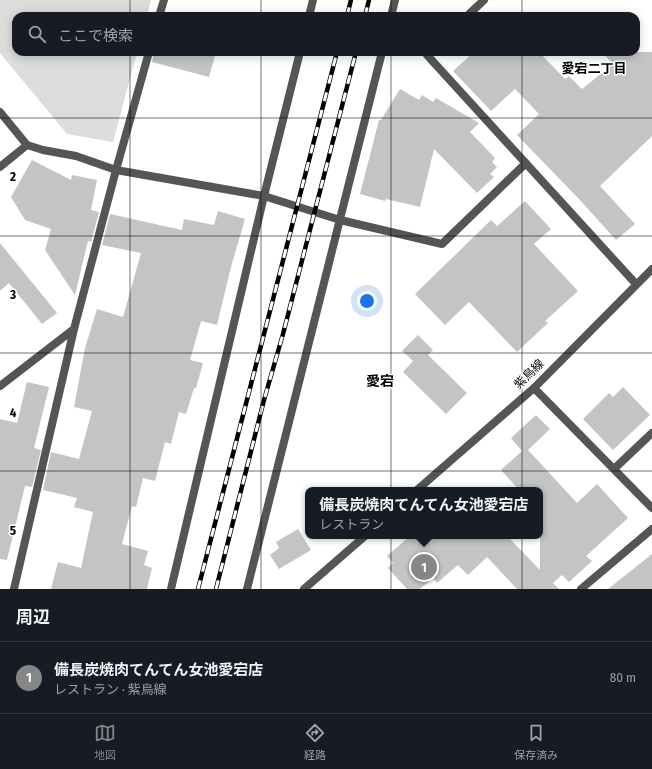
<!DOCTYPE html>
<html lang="ja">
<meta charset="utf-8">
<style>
body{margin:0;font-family:"Fira Sans Condensed","Noto Sans JP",sans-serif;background:#242831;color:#f1f3f6}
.you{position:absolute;left:367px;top:301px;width:14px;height:14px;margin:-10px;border:3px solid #fff;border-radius:50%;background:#1a73e8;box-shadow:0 0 0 6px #1a73e833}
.badge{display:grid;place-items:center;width:26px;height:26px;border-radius:50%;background:#858687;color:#fff;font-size:13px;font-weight:700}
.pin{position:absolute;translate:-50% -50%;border:2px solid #fff;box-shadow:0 1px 4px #0006}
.popup{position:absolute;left:305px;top:487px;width:238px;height:52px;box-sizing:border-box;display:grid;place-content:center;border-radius:8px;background:#171b24;filter:drop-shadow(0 1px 3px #0005);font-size:13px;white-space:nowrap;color:#9ea1a6}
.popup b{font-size:15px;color:#f1f3f6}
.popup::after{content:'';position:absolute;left:50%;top:100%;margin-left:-8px;border:8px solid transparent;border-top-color:#171b24}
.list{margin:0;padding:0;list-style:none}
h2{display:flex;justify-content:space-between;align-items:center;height:52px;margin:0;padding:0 16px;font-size:17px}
h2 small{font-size:13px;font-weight:400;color:#9ea1a6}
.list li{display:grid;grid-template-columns:26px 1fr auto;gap:12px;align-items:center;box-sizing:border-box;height:72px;padding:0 16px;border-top:1px solid #363941}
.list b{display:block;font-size:15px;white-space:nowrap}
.list p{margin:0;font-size:13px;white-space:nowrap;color:#9ea1a6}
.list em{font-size:13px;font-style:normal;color:#9ea1a6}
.icon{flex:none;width:22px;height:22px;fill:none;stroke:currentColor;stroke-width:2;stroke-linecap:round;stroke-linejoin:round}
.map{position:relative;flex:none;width:652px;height:589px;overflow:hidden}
.search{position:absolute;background:#171b24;box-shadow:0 2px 10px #0003;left:12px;right:12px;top:12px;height:44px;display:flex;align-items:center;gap:10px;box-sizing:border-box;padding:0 14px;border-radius:12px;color:#9ea1a6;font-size:15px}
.sheet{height:124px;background:#171b24}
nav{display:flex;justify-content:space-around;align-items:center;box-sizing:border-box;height:56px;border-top:1px solid #363941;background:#171b24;font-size:11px;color:#9ea1a6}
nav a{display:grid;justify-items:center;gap:2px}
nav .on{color:#858687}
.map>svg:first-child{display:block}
.green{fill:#dcdcdc}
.building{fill:#c4c4c4}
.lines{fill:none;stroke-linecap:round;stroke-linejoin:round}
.minor{stroke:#555;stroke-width:8}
.tertiary{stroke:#555;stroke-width:8}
.rail-casing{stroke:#000;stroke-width:4.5}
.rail{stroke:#fff;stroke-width:3;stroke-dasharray:9;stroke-linecap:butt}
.grid{fill:none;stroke:#000;stroke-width:1;stroke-opacity:0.55}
.labels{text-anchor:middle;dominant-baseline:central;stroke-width:3;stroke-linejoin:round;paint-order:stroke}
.street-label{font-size:12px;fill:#000;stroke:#fff}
.neighbourhood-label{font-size:13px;font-weight:bold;fill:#000;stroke:#fff}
.quarter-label{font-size:14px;font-weight:bold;fill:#000;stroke:#fff}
.grid-label{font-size:13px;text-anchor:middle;font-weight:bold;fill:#000;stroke:#fff;stroke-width:3;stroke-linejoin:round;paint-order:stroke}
</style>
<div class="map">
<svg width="652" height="589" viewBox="0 0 652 589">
<rect width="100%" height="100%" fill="#fff"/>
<path class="green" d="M0,0H151L147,16H16V52H137L113,142L67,134L0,53Z"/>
<path class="building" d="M154,52H216L209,77L152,62Z
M474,52H531L536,57L540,53L565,79L569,76L582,89L613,64L602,52H652V136L600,186L635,224L616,240L579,199L517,135L539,114L515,89L491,111L453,71Z
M400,89L419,100L422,95L433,102L436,98L479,123L470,132L495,158L492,162L497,167L490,174L494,177L477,193L434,149L420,207L386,199L385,201L360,194L379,120H381Z
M32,160L71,180L72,175L97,180L91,210L99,212L91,242L88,241L75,295L45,250L51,229L25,220L11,197Z
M525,201L551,229L534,244L578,291L545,321L548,323L517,352L469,302L445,325L415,294L491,220L497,226Z
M218,211L245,219L231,267L217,325L201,321L190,360L203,363L196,388H194L186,414L179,412L171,444L165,442L155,481L143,478L136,507L132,506L122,544L148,551L144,565L152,568L147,589H51L58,562L81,568L93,512L74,507L77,498L43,490L51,452L79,459L92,411L74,407L85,348L97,309L123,317L141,253L102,245L110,214L182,230L184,219L214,225Z
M0,243L57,313L42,324L9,283L0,291Z
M418,335L433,350L428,355L467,393L446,414L403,372L413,361L402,351Z
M27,382L49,387L34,448L41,450L32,487L25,486L7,560L0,559V419L17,423Z
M623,387L650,415L613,450L583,419L609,393L613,397Z
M536,415L550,429L528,450L577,503L597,484L628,518L586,556L592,561L569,582L562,575L553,583L559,589H517L487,557L468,575L458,565L437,583L433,578L420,589H407L388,568L393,563L387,556L410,536H507L540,570V490H519L501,470L522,451L511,438Z
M298,529L311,550L279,569L270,555L279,548L276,542Z
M652,554V589H608Z"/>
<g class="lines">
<path class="minor" d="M159,16L164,0
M309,16L313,0
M391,16L395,0
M467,16L484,0
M429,52L427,55L636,284
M0,112L27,145L43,150L76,156L116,170L264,196L340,220L442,244L526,163
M0,167L27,145
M0,386L74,329
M534,388L652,508
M614,469L652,433
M14,589L74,329L116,170L149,52
M171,589L264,196L300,52
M247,589L382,52
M581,589L652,529"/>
<path class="tertiary" d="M417,490L534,388L652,269
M304,589L365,536"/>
<defs>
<path id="rail" d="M347,16L351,0
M365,16L369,0
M198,589L337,52
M216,589L264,400L283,334L356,52"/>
</defs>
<use href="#rail" class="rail-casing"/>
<use href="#rail" class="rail"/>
</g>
<path class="grid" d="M130,0V16M261,0V16M391,0V16M522,0V16M130,52V589M261,52V589M391,52V589M522,52V589M0,118H652M0,236H652M0,353H652M0,471H652"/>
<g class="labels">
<g class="street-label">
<text transform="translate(529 374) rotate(-44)">紫鳥線</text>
</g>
<g class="neighbourhood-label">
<text x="594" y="68">愛宕二丁目</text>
</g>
<g class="quarter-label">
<text x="380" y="381">愛宕</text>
</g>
</g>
<g class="grid-label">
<text x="13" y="181">2</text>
<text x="13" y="299">3</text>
<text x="13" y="417">4</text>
<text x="13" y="535">5</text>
</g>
</svg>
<div class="you"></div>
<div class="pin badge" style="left:424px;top:567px">1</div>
<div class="popup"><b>備長炭焼肉てんてん女池愛宕店</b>レストラン</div>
<div class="search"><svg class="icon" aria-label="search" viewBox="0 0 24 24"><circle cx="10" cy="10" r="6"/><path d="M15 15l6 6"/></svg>ここで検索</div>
</div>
<section class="sheet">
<h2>周辺<small></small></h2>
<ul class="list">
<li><span class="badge">1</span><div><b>備長炭焼肉てんてん女池愛宕店</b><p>レストラン · 紫鳥線</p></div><em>80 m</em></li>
</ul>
</section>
<nav>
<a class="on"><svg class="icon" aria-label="map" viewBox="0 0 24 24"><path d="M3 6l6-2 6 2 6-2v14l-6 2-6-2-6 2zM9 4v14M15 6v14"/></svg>地図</a>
<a><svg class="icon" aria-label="directions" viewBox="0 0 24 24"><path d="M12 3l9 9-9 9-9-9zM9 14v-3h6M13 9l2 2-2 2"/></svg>経路</a>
<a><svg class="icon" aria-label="saved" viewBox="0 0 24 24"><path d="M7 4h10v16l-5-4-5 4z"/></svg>保存済み</a>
</nav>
